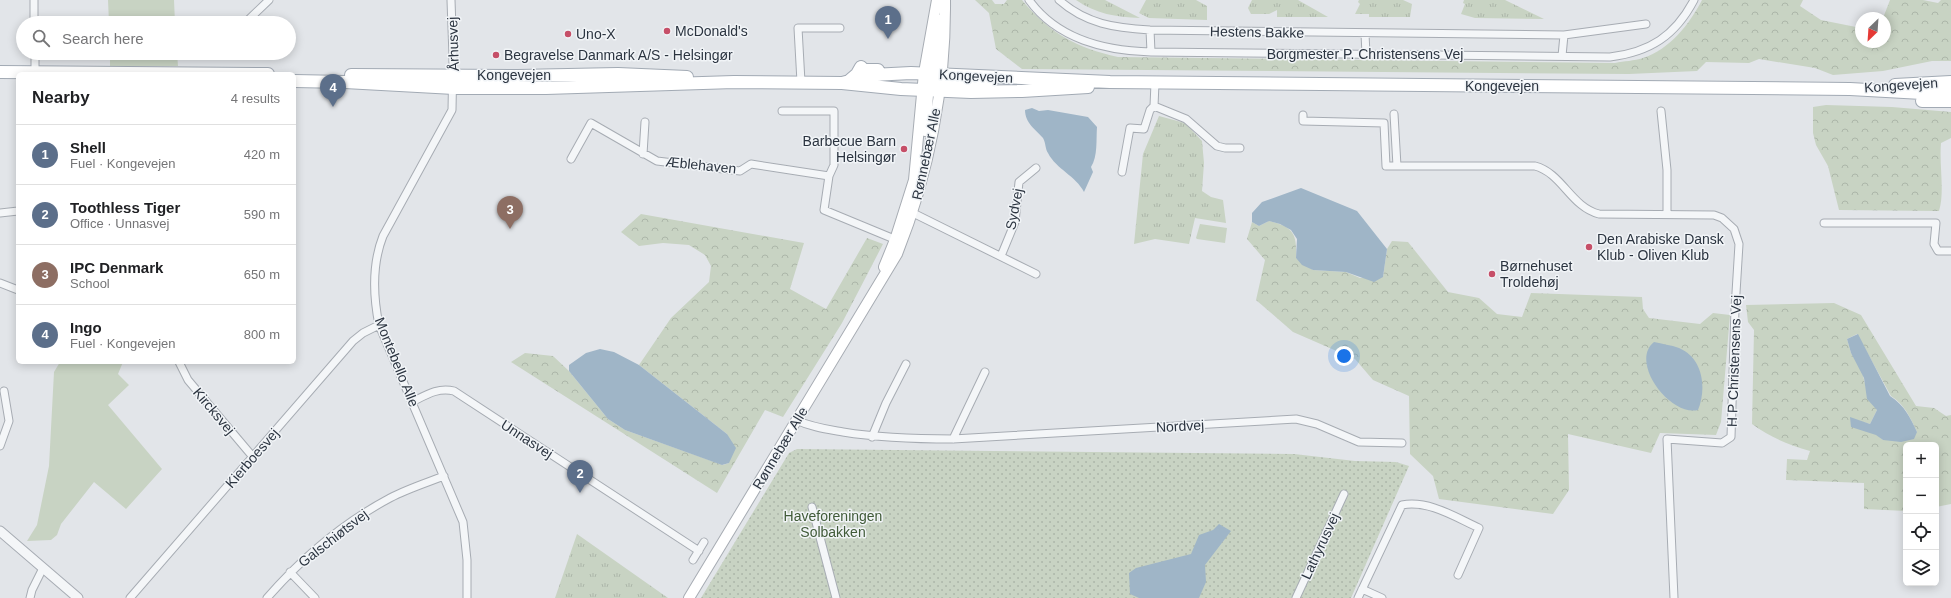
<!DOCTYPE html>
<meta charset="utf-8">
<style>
body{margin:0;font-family:Arial,sans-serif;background:#f6f6f6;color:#202124}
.controls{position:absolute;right:12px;bottom:12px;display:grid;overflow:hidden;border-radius:6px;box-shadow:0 2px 10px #0003}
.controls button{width:36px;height:36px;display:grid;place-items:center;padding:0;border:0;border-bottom:1px solid #e0e0e0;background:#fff;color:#202124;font:20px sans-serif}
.compass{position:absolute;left:1855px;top:12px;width:36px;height:36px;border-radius:50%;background:#fff;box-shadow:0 2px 10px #0003;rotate:205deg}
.you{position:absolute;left:1344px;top:356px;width:14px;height:14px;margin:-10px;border:3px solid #fff;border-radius:50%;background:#1a73e8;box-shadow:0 0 0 6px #1a73e833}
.badge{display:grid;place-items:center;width:26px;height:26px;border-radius:50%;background:#c64f68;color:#fff;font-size:13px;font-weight:700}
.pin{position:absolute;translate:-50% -33px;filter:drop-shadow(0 1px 2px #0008)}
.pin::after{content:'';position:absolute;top:21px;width:14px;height:12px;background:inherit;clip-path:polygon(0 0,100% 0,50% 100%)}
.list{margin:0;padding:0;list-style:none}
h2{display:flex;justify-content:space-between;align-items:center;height:52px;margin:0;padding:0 16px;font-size:17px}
h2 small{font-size:13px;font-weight:400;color:#757577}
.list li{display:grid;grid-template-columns:26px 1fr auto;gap:12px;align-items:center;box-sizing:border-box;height:60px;padding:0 16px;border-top:1px solid #e0e0e0}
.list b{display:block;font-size:15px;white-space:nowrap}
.list p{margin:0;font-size:13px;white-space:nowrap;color:#757577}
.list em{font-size:13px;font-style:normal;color:#757577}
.icon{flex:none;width:22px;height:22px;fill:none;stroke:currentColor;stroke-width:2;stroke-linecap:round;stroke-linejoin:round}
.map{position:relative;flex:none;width:1951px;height:598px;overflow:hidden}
.search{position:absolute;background:#fff;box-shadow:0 2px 10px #0003;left:16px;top:16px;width:280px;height:44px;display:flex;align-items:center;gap:10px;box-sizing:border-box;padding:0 14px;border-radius:22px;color:#757577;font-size:15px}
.panel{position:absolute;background:#fff;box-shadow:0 2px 10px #0003;left:16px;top:72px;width:280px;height:292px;border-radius:6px}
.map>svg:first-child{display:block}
.grass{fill:url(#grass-tufts)}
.forest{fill:url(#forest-crowns);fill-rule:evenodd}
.park{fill:#c8d3c3}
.garden{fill:url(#garden-dots)}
.water{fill:#9fb5c7}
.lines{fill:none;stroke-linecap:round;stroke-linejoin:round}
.minor-casing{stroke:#a7acb3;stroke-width:9}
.tertiary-casing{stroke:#a7acb3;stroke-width:11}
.secondary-casing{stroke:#a7acb3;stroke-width:12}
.primary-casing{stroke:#a2aab4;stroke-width:14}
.minor{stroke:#f4f6f8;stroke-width:7}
.tertiary{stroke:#f4f6f8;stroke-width:9}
.secondary{stroke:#fff;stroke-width:10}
.primary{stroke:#fff;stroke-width:12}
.poi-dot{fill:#c64f68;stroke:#f1f4f7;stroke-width:1.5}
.labels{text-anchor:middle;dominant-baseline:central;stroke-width:3;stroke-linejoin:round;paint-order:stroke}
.poi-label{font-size:14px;fill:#2b3440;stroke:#f1f4f7;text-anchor:start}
.street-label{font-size:14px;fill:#2b3440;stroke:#f1f4f7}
.park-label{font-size:14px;fill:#415b39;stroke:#f1f4f7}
</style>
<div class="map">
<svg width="1951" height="598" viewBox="0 0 1951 598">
<defs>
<pattern id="grass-tufts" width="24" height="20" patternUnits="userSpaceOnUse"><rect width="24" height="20" fill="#c8d3c3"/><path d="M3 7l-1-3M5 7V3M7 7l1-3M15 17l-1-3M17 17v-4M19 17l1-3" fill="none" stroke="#acb6a9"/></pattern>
<pattern id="forest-crowns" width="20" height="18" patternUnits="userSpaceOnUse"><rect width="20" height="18" fill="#c8d3c3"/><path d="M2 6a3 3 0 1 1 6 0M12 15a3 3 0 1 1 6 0" fill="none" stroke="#acb6a9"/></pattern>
<pattern id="garden-dots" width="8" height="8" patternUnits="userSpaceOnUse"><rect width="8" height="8" fill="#c8d3c3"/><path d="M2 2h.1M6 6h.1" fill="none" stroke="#acb6a9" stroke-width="1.8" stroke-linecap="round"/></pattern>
</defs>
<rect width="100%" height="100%" fill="#e2e5e9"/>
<path class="grass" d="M1076,0H1105L1140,18C1116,17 1096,14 1076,0Z
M1146,0H1196L1207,6V20L1149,18L1139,13Z
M1252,0H1298L1328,17H1277V10L1269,14H1251L1248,8Z
M1359,0H1403L1412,4L1410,17H1369V14H1355L1360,4L1358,2Z
M1464,0H1505L1544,19L1475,18L1461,14L1465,4L1463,3Z
M1159,116L1185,123L1202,141L1204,163L1202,191L1211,197L1223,200L1226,223L1195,218L1189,244L1155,239L1134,244L1143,154Z
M577,534L668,598H555Z"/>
<path class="forest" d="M975,0H992L995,4H1004L1007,0H1022C1049,33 1077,48 1118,57L1615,63C1624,61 1634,61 1643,58C1670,49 1689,25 1702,0H1803L1800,6L1821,20L1861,28V42H1885V18H1883L1890,0H1923L1938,3L1941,0H1951V61H1932L1883,71L1833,75L1815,68L1759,59L1749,63L1706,62L1697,71L1629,74L1022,69L996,49L989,13Z
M1826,105L1892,107L1951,112V138L1941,143C1939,165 1945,192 1939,211L1839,210L1828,166L1816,145L1813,133V107Z
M641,214L804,243L790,289L826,309L867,238L883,244L842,323L783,417L765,410L717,493L511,362L525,353L553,356L569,371L608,419L625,430L723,465L729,463L727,434L639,365L671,318L709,282L711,266L705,255L689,245L663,243L639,246L621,232Z
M1269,221C1294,227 1297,234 1296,258L1313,270L1346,272L1360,278L1383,277L1387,249L1392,241L1408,242L1448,292L1479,298L1497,314L1522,317L1531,293L1642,297L1643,309L1649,318L1700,324L1713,313L1730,315L1721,422L1716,435L1660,433L1651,453L1568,434L1569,490L1553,514L1439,499L1433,476L1410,454L1409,396L1373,380L1355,359L1293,332L1256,300L1265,260L1247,239L1252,222L1259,226Z
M1834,303L1861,315L1916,406L1934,408L1946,416L1951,415V504L1936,507V445H1906V511L1864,509V483L1786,480L1787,459L1807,460L1810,451C1788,445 1770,437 1752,424L1754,330L1748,322L1746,305ZM1857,334L1891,396C1905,405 1910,417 1917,432L1883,440L1863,422L1870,424L1877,410L1866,388L1862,371L1851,353L1847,339Z"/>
<path class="park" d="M108,0H174L175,23H109Z
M110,53H177L178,66H110Z
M1200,224L1227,228L1225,243L1197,239L1196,238Z
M60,362H123L118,374L129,385L108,405L162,469L126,509L94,482L61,524L57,535L51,540L27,541L37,525L49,466L54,372Z"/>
<path class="garden" d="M797,449L1294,454L1355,461L1396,462L1409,466L1351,598H701L789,453Z"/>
<path class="water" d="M1032,108L1039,111L1048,110L1088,117L1097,127C1096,140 1098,156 1091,167L1093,172L1084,192C1076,176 1056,169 1048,153C1045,149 1046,143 1043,138C1036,130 1025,123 1025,110Z
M1301,188L1357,211L1387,249L1383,277L1374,282L1346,272L1313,270L1302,265L1296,258L1297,239L1291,230L1280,224L1269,221L1259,226L1252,222V213L1262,202Z
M1858,334L1890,396C1905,406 1910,417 1917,432L1914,439L1901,442L1883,440L1876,435L1851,427L1850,417L1870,424L1877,410L1867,399L1864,378L1851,353L1847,339Z
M1654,342C1662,344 1671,345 1679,348C1703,358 1707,388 1698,410C1670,417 1629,362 1654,342Z
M600,349L614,352L639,365L727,434L736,448L729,463L722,465L625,430L608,419L569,371V365L586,353Z
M1219,524L1231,531L1205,565L1206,582L1199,598H1139L1130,594L1129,573L1136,568L1191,554L1199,535L1213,530Z"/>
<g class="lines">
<defs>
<path id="minor" d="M34,0V23
M451,0L453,57L452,110L383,236C372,264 373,295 379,325L463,522L467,560V598
M1029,0C1057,39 1106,51 1151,52L1610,57C1650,52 1675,36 1694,0
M1059,0C1086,24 1115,28 1150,30L1564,35L1646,24
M245,23L269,0
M1150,30L1151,52
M1365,34L1366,54
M1562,56L1564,35
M35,74V53
M801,82L798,28H840
M1154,106L1186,119L1217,146L1225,148H1240
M782,111H834V165L829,176L824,210L899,241
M1661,111L1667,170V214
M1394,114L1397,166
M1303,115V121L1384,123L1386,166H1535C1562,173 1571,207 1599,214L1714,215L1722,218L1734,229L1739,244L1735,309L1731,437L1722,443L1667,439L1674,598
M643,154L645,122
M571,159L591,123L657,161L740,171L751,164L829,176
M1122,172L1130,128L1144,129L1150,110L1154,106L1155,83
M0,213L18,211
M913,213L1036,274
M1824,223H1936L1934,244L1938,251H1951
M1001,256L1015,222L1019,182L1036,168
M0,283L18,290
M179,362L188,380L253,457
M412,402C426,395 438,387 454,391L699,551
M796,420C811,427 826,429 843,432C880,438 916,439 953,439L1296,419L1317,424L1359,442L1402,443
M872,437L886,403L906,364
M953,439L985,372
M0,446L9,421L4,391
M812,507L836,598
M693,560L704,542
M290,572L315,598
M1362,589L1382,598
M30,598L32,590L43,568
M130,598L353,341L363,333L379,325
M267,598C302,558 343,523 390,498C407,489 426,483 444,476
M1296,598L1344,494
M1358,598L1402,505C1429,500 1455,517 1479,528L1458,575"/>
<path id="tertiary" d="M0,531L78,598"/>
<path id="secondary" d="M933,81L937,19
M925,131L929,83
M884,267L895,240L914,180L924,73L937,0
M689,598L897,254C929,174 946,86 945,0"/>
<path id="primary" d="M0,72L268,74
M351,75L518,76L618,74L687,77
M850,80L857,74L861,67L864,70H878
M294,81L345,82L454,88H546L734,82L842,83L901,89L971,92L1022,91L1088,87
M842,83L872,75L911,73L1110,82L1850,89L1922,93L1951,92
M1895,85L1951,82
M924,88C939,78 971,83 989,84
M1922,101H1951"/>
</defs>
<use href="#minor" class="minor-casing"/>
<use href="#tertiary" class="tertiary-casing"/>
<use href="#secondary" class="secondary-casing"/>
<use href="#primary" class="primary-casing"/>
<use href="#minor" class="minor"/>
<use href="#tertiary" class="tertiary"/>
<use href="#secondary" class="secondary"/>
<use href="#primary" class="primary"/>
</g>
<g class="poi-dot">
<circle cx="667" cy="31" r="4"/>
<circle cx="568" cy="34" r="4"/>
<circle cx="496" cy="55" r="4"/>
<circle cx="904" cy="149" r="4"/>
<circle cx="1589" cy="247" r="4"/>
<circle cx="1492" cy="274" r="4"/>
</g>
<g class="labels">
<g class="poi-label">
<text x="675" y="31">McDonald's</text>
<text x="576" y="34">Uno-X</text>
<text x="504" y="55">Begravelse Danmark A/S - Helsingør</text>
<text x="896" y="141" text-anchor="end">Barbecue Barn<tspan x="896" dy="16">Helsingør</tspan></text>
<text x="1597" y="239">Den Arabiske Dansk<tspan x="1597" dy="16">Klub - Oliven Klub</tspan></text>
<text x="1500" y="266">Børnehuset<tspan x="1500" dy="16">Troldehøj</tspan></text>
</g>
<g class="street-label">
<text transform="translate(1257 32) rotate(1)">Hestens Bakke</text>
<text transform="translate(453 44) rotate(-92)">Århusvej</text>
<text x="1365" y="54">Borgmester P. Christensens Vej</text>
<text x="514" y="75">Kongevejen</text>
<text transform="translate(976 76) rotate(3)">Kongevejen</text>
<text transform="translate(1901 85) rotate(-4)">Kongevejen</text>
<text x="1502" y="86">Kongevejen</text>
<text transform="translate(926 154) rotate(-78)">Rønnebær Alle</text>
<text transform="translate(701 165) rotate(6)">Æblehaven</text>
<text transform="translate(1014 209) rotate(-79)">Sydvej</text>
<text transform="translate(1734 361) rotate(-88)">H P Christensens Vej</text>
<text transform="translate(397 362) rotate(68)">Montebello Alle</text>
<text transform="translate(214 411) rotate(50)">Kircksvej</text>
<text transform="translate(1180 426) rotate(-3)">Nordvej</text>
<text transform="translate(527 439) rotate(33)">Unnasvej</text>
<text transform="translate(780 448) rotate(-59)">Rønnebær Alle</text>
<text transform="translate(252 458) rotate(-49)">Kierboesvej</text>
<text transform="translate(333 538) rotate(-38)">Galschiøtsvej</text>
<text transform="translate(1320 546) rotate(-65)">Lathyrusvej</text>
</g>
<g class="park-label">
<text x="833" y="516">Haveforeningen<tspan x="833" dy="16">Solbakken</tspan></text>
</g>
</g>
</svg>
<div class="controls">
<button>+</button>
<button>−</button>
<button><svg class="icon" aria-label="locate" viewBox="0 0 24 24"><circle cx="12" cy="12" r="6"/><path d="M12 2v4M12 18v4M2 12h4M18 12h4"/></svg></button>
<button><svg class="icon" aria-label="layers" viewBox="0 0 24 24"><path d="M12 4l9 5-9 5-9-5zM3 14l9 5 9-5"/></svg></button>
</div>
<svg class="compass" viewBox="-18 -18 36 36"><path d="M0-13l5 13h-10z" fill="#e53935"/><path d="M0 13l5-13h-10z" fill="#757577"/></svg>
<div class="you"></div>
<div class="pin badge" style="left:888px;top:39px;background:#5c6f8a">1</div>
<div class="pin badge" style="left:580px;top:493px;background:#5c6f8a">2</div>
<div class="pin badge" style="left:510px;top:229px;background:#8d6e63">3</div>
<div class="pin badge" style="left:333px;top:107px;background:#5c6f8a">4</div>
<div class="search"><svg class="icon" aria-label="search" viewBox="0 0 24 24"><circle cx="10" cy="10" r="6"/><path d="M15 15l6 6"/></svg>Search here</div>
<section class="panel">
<h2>Nearby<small>4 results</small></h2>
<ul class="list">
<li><span class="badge" style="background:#5c6f8a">1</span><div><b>Shell</b><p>Fuel · Kongevejen</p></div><em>420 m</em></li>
<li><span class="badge" style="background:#5c6f8a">2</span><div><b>Toothless Tiger</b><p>Office · Unnasvej</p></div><em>590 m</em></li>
<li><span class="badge" style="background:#8d6e63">3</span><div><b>IPC Denmark</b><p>School</p></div><em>650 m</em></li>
<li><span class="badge" style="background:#5c6f8a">4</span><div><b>Ingo</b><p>Fuel · Kongevejen</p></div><em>800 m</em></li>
</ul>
</section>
</div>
